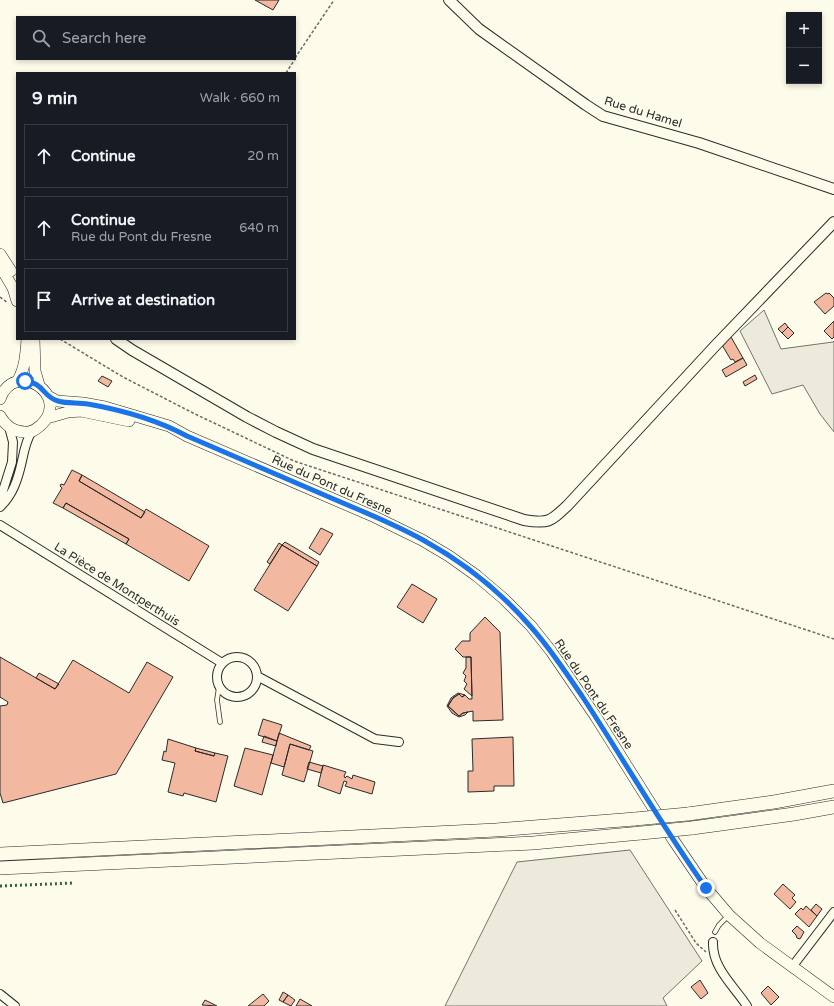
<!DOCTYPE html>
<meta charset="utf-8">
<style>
body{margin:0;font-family:"Varela Round",sans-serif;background:#242831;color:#f1f3f6}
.controls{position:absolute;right:12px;top:12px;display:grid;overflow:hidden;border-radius:0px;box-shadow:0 2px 6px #0003}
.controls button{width:36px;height:36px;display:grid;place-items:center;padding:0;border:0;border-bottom:1px solid #363941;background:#171b24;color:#f1f3f6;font:20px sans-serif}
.stop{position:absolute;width:12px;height:12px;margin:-9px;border:3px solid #1a73e8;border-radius:50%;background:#fff}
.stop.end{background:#1a73e8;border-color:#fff;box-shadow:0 1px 4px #0008}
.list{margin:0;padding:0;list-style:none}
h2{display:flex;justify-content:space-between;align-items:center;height:52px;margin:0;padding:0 16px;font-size:17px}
h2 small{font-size:13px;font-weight:400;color:#9ea1a6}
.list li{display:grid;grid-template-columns:26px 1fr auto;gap:12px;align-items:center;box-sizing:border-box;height:64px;margin:0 8px 8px;padding:0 8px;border:1px solid #363941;border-radius:0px}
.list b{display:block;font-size:15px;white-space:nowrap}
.list p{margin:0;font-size:13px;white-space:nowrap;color:#9ea1a6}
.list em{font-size:13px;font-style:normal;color:#9ea1a6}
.icon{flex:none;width:22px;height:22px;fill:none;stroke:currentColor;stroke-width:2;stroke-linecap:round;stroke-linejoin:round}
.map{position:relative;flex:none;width:834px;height:1006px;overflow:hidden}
.search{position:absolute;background:#171b24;box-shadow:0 2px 6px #0003;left:16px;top:16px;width:280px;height:44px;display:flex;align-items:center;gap:10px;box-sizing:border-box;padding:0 14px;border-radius:0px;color:#9ea1a6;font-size:15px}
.panel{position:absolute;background:#171b24;box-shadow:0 2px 6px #0003;left:16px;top:72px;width:280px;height:268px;border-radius:0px}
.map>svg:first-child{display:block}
.green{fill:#ecebdb;stroke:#74746e}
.building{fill:#f2b8a0;stroke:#2b2b2b}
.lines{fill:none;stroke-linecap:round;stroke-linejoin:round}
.service-casing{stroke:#2b2b2b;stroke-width:5.5}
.minor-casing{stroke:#2b2b2b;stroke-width:10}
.tertiary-casing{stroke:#2b2b2b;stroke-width:12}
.secondary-casing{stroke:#2b2b2b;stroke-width:12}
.trunk-casing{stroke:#2b2b2b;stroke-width:14}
.path{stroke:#6a6964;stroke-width:1.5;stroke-dasharray:3 2;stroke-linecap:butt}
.service{stroke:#fdfbea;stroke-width:4}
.minor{stroke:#fdfbea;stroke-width:8}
.tertiary{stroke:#fdfbea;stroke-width:10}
.secondary{stroke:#fdfbea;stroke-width:11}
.trunk{stroke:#fdfbea;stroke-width:13}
.trunk-bridge-casing{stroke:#2b2b2b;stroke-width:14;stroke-linecap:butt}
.trunk-bridge{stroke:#fdfbea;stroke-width:13}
.hedge{stroke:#34623c;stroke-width:3;stroke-dasharray:2 3;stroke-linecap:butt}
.route{stroke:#1a73e8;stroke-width:5}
.labels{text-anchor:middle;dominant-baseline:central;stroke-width:3;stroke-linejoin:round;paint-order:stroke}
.street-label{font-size:12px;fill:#2b2b2b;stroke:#fdfbea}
</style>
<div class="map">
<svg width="834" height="1006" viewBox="0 0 834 1006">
<rect width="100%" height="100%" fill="#fdfbea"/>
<path class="green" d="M764,310L781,349L833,342L834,341V432L820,414L803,385L772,394L740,331Z
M630,850L702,961L663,998L667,1006H445L517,862Z"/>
<path class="building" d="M255,0H279L273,10Z
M826,293L828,294L829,293L834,298V306L825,314L814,302Z
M834,321V337L832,339L824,331Z
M785,323L788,327L782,333L778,329Z
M788,327L794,333L788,339L782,333Z
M731,337L743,358L735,362L733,359L731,360L722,345Z
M743,358L747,365L726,377L722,370Z
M755,375L757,379L745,386L743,382Z
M102,376L112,381L108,387L98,381Z
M72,470L82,475L79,481L141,518L146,509L209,546L189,581L126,544L129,539L66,503L63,508L53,503L62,488L60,486L61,484L64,485Z
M82,475L145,512L141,518L79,481Z
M66,503L129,539L126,544L63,508Z
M321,528L333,534L320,555L309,548Z
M285,542L319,562L317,566L282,545Z
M279,543L282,545L270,564L267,562Z
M282,545L317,566L288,611L254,590Z
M412,584L437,599L423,623L397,607Z
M485,617L500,632L503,720L473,721V711L463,713L459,716L448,706L453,698L459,694L462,697L465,695L469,699H472L471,657H463L455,649L462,641H470V633Z
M0,657L55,689L73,660L129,693L147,662L173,677L116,774L3,803L0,793V706L7,705L8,702L0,697Z
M466,657H471L472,696L464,689L467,684L464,681L466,676L463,673L466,668Z
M39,673L59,684L55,689L36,678Z
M458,693L465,695L462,697L459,694L453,698L448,706L459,716L463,713L468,712L465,715L459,717L452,713L447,706L451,698Z
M263,719L282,725L277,741L258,735Z
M279,733L311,746L309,750L290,744L284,767L271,763Z
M264,736L277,741L276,746L262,742Z
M513,737L514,786H494V791L468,792V771H473L472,739Z
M168,739L196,748L195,751L214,756L215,753L228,756L216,802L184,793L183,796L168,792L175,763L162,760L164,751L166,752Z
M290,744L313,751L304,782L282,775Z
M196,748L215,753L214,756L195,751Z
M245,748L273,755L262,795L234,786Z
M309,762L323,766L321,773L307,769Z
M323,765L346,772L344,776L345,778L347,776L352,779L353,775L375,782L372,794L345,786L347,782L344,781L340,794L318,786Z
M783,884L795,895L792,898L796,902L790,909L774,894Z
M816,904L822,909L817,916L811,910Z
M806,906L817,916L809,927L795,914L801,908L803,910Z
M797,926L804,932L800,939L797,938L796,935L792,931Z
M700,980L708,993L701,999L691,987Z
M768,986L779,997L771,1005L761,993Z
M283,992L288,995L283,1002L279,1000Z
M263,994L269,1001L264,1006H248Z
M288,995L295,1000L291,1006L283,1002Z
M300,999L312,1006H296Z
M205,1000L217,1006L202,1005Z"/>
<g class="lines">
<defs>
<path id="service" d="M219,687L217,700L220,722
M715,932L719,925L729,915"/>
<path id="minor" d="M0,500L12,462L13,442L9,427
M0,507C13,495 18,479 22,461C24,451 26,440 32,431
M0,525L222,663
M217 677a20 20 0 1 1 40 0a20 20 0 1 1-40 0Z
M257,676L375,739L399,742
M713,942C712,968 734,986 747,1006
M792,967L834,912
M0,994L15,1006"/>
<path id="tertiary" d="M449,0L479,29L586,105L603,116L699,143L834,189
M116,339L132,350L247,417L276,432L313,449L524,520C548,524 550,522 567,506L715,346L834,222"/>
<path id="secondary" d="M0,254L11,271
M0,266L13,288L17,301
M34,339L35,371L39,385
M17,382C25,369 26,354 27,339
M48,396L57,401L83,403L105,407L169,426L187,436L375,517L422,540L449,556L477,576L504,599L531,626L551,651L596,717L674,841L706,888L729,915L760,943L834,997
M0,399C15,358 72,395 41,425C36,429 32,433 25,432C14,432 5,425 0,416
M47,418L68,412L81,411L129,421"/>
<path id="trunk" d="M688,814L774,802L834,791
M692,828L794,814L834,807
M0,854L496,830L635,819
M0,868L533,843L641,833"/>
</defs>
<use href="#service" class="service-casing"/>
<use href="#minor" class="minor-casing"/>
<use href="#tertiary" class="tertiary-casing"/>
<use href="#secondary" class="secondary-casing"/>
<use href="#trunk" class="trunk-casing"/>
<path class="path" d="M295,58L334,0
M286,73L295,59
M0,297L8,303
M60,339L123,377L193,413L294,461L834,639
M675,910L696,943L706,952"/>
<use href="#service" class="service"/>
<use href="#minor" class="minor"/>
<use href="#tertiary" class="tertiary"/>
<use href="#secondary" class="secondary"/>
<use href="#trunk" class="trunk"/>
<defs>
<path id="trunk-bridge" d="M635,819L688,814
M641,833L692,828"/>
</defs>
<use href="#trunk-bridge" class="trunk-bridge-casing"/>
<use href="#trunk-bridge" class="trunk-bridge"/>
<path class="hedge" d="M0,886L74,883"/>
</g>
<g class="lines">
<path class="route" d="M25,381C44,383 43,397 58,401C68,404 78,402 88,404C122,410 157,420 187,436C232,455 277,475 322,494C356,509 391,522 423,540C463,562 501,592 531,627C550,648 566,673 582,696C624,760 662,826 706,888"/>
</g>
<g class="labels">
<g class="street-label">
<text transform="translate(643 112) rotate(17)">Rue du Hamel</text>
<text transform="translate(332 485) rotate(24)">Rue du Pont du Fresne</text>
<text transform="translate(117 584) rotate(32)">La Pièce de Montperthuis</text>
<text transform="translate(594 694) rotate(56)">Rue du Pont du Fresne</text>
</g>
</g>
</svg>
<div class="controls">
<button>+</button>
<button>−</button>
</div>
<div class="stop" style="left:25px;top:381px"></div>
<div class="stop end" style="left:706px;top:888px"></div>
<div class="search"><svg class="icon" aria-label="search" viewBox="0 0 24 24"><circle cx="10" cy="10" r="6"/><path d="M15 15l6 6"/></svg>Search here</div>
<section class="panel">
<h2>9 min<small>Walk · 660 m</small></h2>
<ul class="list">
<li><svg class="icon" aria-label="ahead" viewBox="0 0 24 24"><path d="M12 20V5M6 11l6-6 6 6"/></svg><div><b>Continue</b></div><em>20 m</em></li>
<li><svg class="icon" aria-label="ahead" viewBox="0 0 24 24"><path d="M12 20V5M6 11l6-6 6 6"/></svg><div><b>Continue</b><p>Rue du Pont du Fresne</p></div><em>640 m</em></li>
<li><svg class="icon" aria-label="arrive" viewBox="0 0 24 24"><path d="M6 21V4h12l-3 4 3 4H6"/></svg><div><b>Arrive at destination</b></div></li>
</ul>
</section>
</div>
